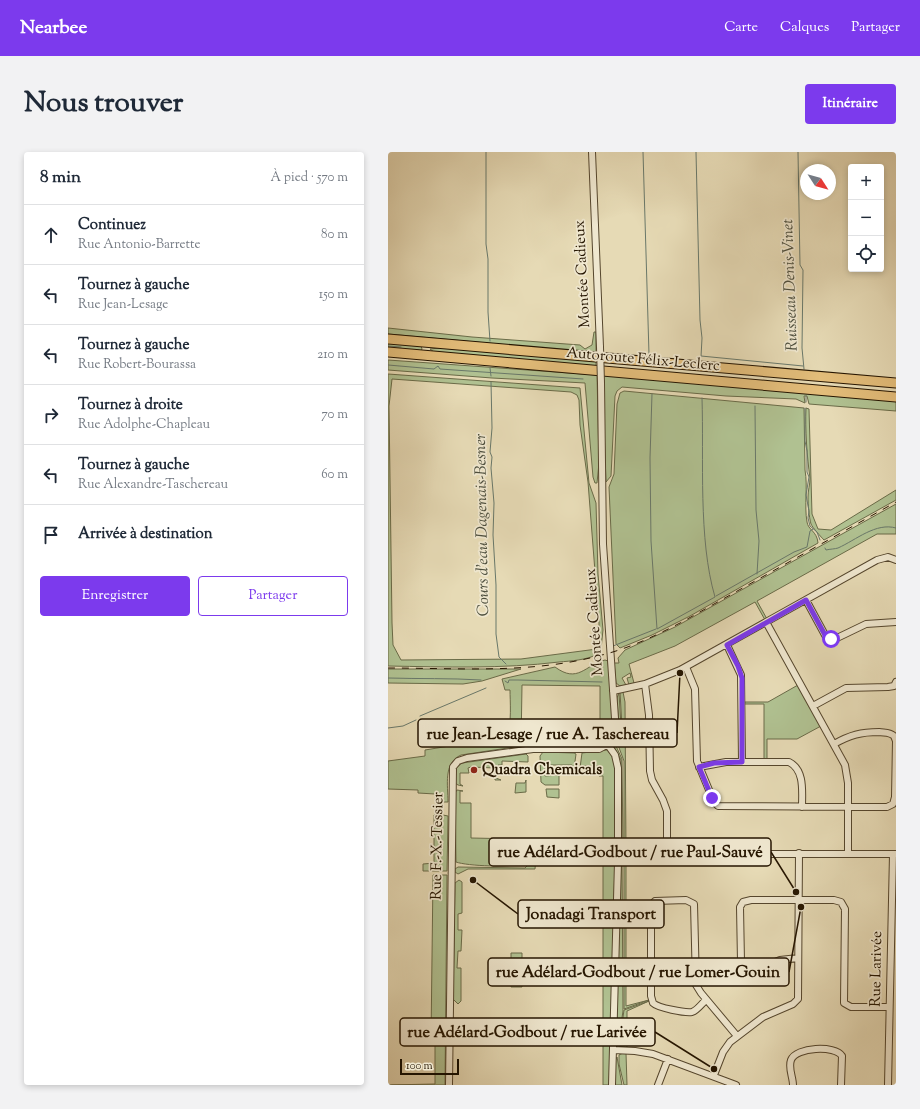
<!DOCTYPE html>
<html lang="fr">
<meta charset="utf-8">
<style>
body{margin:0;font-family:"Sorts Mill Goudy",serif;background:#f2f2f3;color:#1f2937}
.controls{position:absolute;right:12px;top:12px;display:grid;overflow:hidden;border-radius:4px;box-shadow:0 2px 6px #0003}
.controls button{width:36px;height:36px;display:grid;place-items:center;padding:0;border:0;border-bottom:1px solid #e0e1e3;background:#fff;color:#1f2937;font:20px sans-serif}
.compass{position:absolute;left:412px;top:12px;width:36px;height:36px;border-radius:50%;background:#fff;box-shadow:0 2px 6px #0003;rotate:126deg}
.scale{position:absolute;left:12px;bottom:10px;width:59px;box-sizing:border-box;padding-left:4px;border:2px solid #251500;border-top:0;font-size:11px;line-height:14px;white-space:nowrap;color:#251500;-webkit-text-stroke:3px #efe7cf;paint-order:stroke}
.stop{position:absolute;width:12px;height:12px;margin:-9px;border:3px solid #7c3aed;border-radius:50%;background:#fff}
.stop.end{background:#7c3aed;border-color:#fff;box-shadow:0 1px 4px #0008}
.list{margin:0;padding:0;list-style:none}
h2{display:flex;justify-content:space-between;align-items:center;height:52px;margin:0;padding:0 16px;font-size:17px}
h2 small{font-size:13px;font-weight:400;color:#747a83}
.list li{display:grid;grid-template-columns:26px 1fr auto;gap:12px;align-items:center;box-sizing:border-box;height:60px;padding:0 16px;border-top:1px solid #e0e1e3}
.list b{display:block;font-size:15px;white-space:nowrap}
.list p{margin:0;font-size:13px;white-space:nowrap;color:#747a83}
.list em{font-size:13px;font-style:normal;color:#747a83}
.actions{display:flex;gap:8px;padding:12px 16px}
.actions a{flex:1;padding:9px 0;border:1px solid #7c3aed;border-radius:4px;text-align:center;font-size:14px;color:#7c3aed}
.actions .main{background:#7c3aed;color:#fff}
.icon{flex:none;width:22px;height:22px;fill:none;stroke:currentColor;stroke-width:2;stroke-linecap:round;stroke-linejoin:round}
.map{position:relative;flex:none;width:508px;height:933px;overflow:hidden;border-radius:4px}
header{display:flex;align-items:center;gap:24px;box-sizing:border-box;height:56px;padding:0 20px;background:#7c3aed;color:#fff}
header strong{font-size:19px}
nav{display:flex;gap:22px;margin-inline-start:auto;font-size:14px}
.intro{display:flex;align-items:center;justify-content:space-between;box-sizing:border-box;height:96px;padding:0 24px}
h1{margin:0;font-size:28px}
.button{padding:10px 18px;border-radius:4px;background:#7c3aed;color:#fff;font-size:14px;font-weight:700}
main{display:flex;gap:24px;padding:0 24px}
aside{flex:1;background:#fff;border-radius:4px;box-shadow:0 2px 6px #0003}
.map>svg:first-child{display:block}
.green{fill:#b0c191;stroke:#6a6b48;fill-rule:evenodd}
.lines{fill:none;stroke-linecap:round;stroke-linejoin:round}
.stream{stroke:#69786a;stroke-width:1}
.minor-casing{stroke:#55462d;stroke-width:8}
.highway-casing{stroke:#251500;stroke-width:11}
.minor{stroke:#efe7cf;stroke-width:6}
.highway{stroke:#e3bd7a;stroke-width:9}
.rail{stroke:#251500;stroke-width:1;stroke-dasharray:7 7;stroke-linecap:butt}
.minor-bridge-casing{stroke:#55462d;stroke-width:8;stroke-linecap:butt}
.minor-bridge{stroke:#efe7cf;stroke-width:6}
.route{stroke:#7c3aed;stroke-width:5}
.poi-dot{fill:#8f2418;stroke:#efe7cf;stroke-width:1.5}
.labels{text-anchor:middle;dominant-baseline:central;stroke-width:3.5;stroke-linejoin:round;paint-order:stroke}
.street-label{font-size:15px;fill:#251500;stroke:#efe7cf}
.poi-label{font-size:15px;font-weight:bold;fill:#251500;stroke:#efe7cf;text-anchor:start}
.water-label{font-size:16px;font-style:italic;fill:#4d4f3e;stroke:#efe7cf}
.leader{fill:none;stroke:#251500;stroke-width:1.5}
.callout-dot{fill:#251500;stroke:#efe7cf;stroke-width:1.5}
.callout{fill:#efe7cf;stroke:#251500;stroke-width:1.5}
.callout-label{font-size:16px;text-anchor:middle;font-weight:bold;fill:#251500}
</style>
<header>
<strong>Nearbee</strong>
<nav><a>Carte</a><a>Calques</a><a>Partager</a></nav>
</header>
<div class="intro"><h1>Nous trouver</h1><a class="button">Itinéraire</a></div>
<main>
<aside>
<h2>8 min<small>À pied · 570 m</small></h2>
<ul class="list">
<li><svg class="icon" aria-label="ahead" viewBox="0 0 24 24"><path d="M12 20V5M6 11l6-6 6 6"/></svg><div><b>Continuez</b><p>Rue Antonio-Barrette</p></div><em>80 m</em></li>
<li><svg class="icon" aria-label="left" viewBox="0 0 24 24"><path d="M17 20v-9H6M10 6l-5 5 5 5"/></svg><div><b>Tournez à gauche</b><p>Rue Jean-Lesage</p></div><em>150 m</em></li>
<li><svg class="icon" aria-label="left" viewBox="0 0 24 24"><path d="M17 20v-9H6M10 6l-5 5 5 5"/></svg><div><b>Tournez à gauche</b><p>Rue Robert-Bourassa</p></div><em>210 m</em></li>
<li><svg class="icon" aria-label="right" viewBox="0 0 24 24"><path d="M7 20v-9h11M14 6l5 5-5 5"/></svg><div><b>Tournez à droite</b><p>Rue Adolphe-Chapleau</p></div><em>70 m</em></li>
<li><svg class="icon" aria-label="left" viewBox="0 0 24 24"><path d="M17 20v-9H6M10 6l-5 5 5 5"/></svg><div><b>Tournez à gauche</b><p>Rue Alexandre-Taschereau</p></div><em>60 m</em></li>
<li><svg class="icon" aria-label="arrive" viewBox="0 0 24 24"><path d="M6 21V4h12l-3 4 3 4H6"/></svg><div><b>Arrivée à destination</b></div></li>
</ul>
<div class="actions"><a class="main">Enregistrer</a><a>Partager</a></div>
</aside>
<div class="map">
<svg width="508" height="933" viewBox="0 0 508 933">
<rect width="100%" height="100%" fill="#e6dab5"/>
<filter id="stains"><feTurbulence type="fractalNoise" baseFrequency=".005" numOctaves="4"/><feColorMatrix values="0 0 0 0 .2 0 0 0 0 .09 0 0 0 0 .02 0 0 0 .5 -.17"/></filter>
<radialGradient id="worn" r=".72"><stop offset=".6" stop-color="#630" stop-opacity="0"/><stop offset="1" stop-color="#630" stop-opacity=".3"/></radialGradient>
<path class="green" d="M0,176L84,185L192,193L197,197L204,193L206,180H208V201L0,182Z
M0,190L33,194L34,197L33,199L0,197Z
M61,195L208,208V216L46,200L42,197Z
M0,208L209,223L211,311L209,331H207L205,325L197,231L104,226L0,218Z
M0,222L192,236L201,331L208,351L210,422L215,478L213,497L210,502C199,508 183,509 171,510C114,517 57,515 0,514ZM4,227L183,240L189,243L191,248L192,273L200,330L211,471V490L209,497L133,507L13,508L5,493L4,471L1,254Z
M214,223L508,249V259L421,252L419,244H416L417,251L408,247L338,244L234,235L229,239L227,244L223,324L218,330Z
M236,239L416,256L417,318C420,335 416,353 419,370C420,378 429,379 430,391L302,464L264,483L232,496L228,492L221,335L226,322L229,252L232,241Z
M418,256L421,257L424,362L430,377L443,378L508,338V348L436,388C434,386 424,375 423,372C421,365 420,352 420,345C420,338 422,333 422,326C419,305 417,277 418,256Z
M508,352V382H489L369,449L379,467L377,468L367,450L287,494L241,512L246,531L241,533L239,526L243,525L242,521L234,526L238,533L232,534L228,531L226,511H231L230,506L237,498L287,475Z
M217,508L220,509L225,574L223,584L216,591L188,593L187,579H157V577L212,578L214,569L212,568V534L134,533L133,594L73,603C55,611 60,633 60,650H48L47,642L30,641V638L0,637V609L37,604V598L104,587C109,586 116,585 119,581C124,573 122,548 122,538H117L114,527L167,515C190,532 197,513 217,508Z
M0,517H133L94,529L75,532L0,531Z
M410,533L433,574L409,587H379V607H376V552H356L357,550H380Z
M232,540H235L237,550L238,699H236V609L230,593L234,575Z
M231,541L233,574L228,593L225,592L231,577L229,546Z
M225,593L228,594L234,607L235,698L233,694V608Z
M219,598L227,608V697L225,698H215V624H211V614H194L193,617L192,616L194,601Z
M155,600L186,601L188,602L186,617L184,613H157V624L171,623V633H157L153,630L152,604Z
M138,602L140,604V610L114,609V613H110V616H108V626L113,628H107V616L83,615L80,616L81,621H72V632L75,634L70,633L67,631L68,616L74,611Z
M138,628V640L127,641L128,631H137Z
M158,637H171V646L159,645Z
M69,638L75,639H72V651H83V686L132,687L131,696H140L139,705L135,711C124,716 79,714 68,710L67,641Z
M50,662L60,664L59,719H35V712L46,711V663Z
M143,704L148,705L147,717H80L70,722L67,720V717L70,715L137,716L142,711Z
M215,705H225L227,707L222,933H215Z
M236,705H238V854L261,848L236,857Z
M234,706L235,859L230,893L228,890L233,709Z
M45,723H59L57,933H0L47,932V888H43Z
M71,728L74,730V761L70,762V778H74L73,799H70L69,816H73V849L70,852L65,847L67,731Z
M123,801H134V813H123Z
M123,825H134V835H123Z
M261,849L239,859V896L231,894L236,858Z
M235,901H238L239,933H236L231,912V903Z
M229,905L234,933H227V909Z"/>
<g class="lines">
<path class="stream" d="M98,0V92L100,107V160L102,189
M255,0L261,202
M308,0L312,168L314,186L313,205
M410,0L412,113L415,118L414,196L416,217
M0,194L13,195
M313,204L415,214
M0,213L46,217L50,214L52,217L195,227
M102,216L103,224
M103,230L104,276L102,300L104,305L103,316L106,351L105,383L108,433V482L111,505L118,512
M264,242L262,306L263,389L269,477L327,445C310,387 316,307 314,246
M418,244V250
M367,254L368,358L371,389L369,422
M417,256V289L419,299V320L421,325L418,343L421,359L420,366L422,374L429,380L432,388
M437,396L438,398C442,397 447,397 450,396C468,388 488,370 508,376
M328,444L406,400L419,395L422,379L425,377
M225,494L268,477
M0,526C31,527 62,526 93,528
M117,529L120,531L121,528H130L214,530
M32,564L98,536
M0,576L15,574L28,568"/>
<defs>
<path id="minor" d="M204,0L212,195
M418,448L437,483L443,487L449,486L478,472L508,470
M378,470L457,613L460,631V702
M339,493L353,523L354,610
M298,515L307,537L309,609L326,650L330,654L499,655L505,652L507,645L508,589L506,584C502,580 497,581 491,580C473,580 462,583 446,592
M257,532L261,563L262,619L264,628L275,648L279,659V702
M225,539L257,532L292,518L489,408L500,405L508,408
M425,554L458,536L500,535L506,534L508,530
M220,593L227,603L230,616V710L224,933
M311,615L338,610H401C417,618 414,640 414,655
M230,702H508
M410,806L392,808L361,820L356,818L353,810L352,755L355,750L363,748H446L453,750L457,757L456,851L463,855H501
M318,848C314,851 310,858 304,860C297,861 270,856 265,851L263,844V760L264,752L267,749L298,748L306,752L308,833L313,841L349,884
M225,898L247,899L265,902L348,933
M326,923L335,900L342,890L375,865L405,852L410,847L411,701
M61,933L65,615L70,609L79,606L145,597H211L222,591L228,581L215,392L213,231
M270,933L280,907
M405,933C405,925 400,916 403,908C408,895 447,893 454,904L453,933
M500,933L505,702"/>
<path id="highway" d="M0,187L508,231
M0,200L508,245"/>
</defs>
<use href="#minor" class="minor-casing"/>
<use href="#highway" class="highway-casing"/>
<use href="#minor" class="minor"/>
<use href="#highway" class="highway"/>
<path class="rail" d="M0,516C69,516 142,522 210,504C240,497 267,484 294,470L508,350"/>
<defs>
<path id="minor-bridge" d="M212,195L213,231"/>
</defs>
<use href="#minor-bridge" class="minor-bridge-casing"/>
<use href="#minor-bridge" class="minor-bridge"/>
</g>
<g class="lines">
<path class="route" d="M324,646L311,615L326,611L354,610V526L350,514L339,493L418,448L437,483L443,487"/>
</g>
<circle class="poi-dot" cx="86" cy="618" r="4"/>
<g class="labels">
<g class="street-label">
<text transform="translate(195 122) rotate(-93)">Montée Cadieux</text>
<text transform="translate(255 208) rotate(5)">Autoroute Félix-Leclerc</text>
<text transform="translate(207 470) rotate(-94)">Montée Cadieux</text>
<text transform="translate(50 694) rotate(-89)">Rue F.-X.-Tessier</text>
<text transform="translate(489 817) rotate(-89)">Rue Larivée</text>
</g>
<g class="poi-label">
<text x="94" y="618">Quadra Chemicals</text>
</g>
<g class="water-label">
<text transform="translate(403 133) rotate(-92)">Ruisseau Denis-Vinet</text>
<text transform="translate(95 373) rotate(-91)">Cours d'eau Dagenais-Besner</text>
</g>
</g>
<path class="leader" d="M292 521L289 581M408 740L383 700M85 728L130 762M413 755L401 820M326 917L267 880"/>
<g class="callout-dot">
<circle cx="292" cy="521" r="4"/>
<circle cx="408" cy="740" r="4"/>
<circle cx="85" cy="728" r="4"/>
<circle cx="413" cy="755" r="4"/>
<circle cx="326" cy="917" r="4"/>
</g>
<g class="callout">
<rect x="30" y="567" width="259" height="28" rx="4"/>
<rect x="101" y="686" width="282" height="28" rx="4"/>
<rect x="130" y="748" width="146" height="28" rx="4"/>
<rect x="100" y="806" width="301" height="28" rx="4"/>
<rect x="12" y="866" width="255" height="28" rx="4"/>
</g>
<g class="callout-label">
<text x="160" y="587">rue Jean-Lesage / rue A. Taschereau</text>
<text x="242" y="705">rue Adélard-Godbout / rue Paul-Sauvé</text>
<text x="203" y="767">Jonadagi Transport</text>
<text x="250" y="825">rue Adélard-Godbout / rue Lomer-Gouin</text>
<text x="139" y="885">rue Adélard-Godbout / rue Larivée</text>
</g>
<rect width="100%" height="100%" filter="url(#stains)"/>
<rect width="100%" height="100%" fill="url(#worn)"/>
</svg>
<div class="controls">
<button>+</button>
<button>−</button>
<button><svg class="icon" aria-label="locate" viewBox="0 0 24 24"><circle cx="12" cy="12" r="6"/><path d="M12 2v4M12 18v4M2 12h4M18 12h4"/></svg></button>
</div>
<svg class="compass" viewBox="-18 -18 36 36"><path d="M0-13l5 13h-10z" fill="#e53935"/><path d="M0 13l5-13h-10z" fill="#747a83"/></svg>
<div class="scale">100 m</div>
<div class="stop" style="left:443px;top:487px"></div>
<div class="stop end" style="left:324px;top:646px"></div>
</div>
</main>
